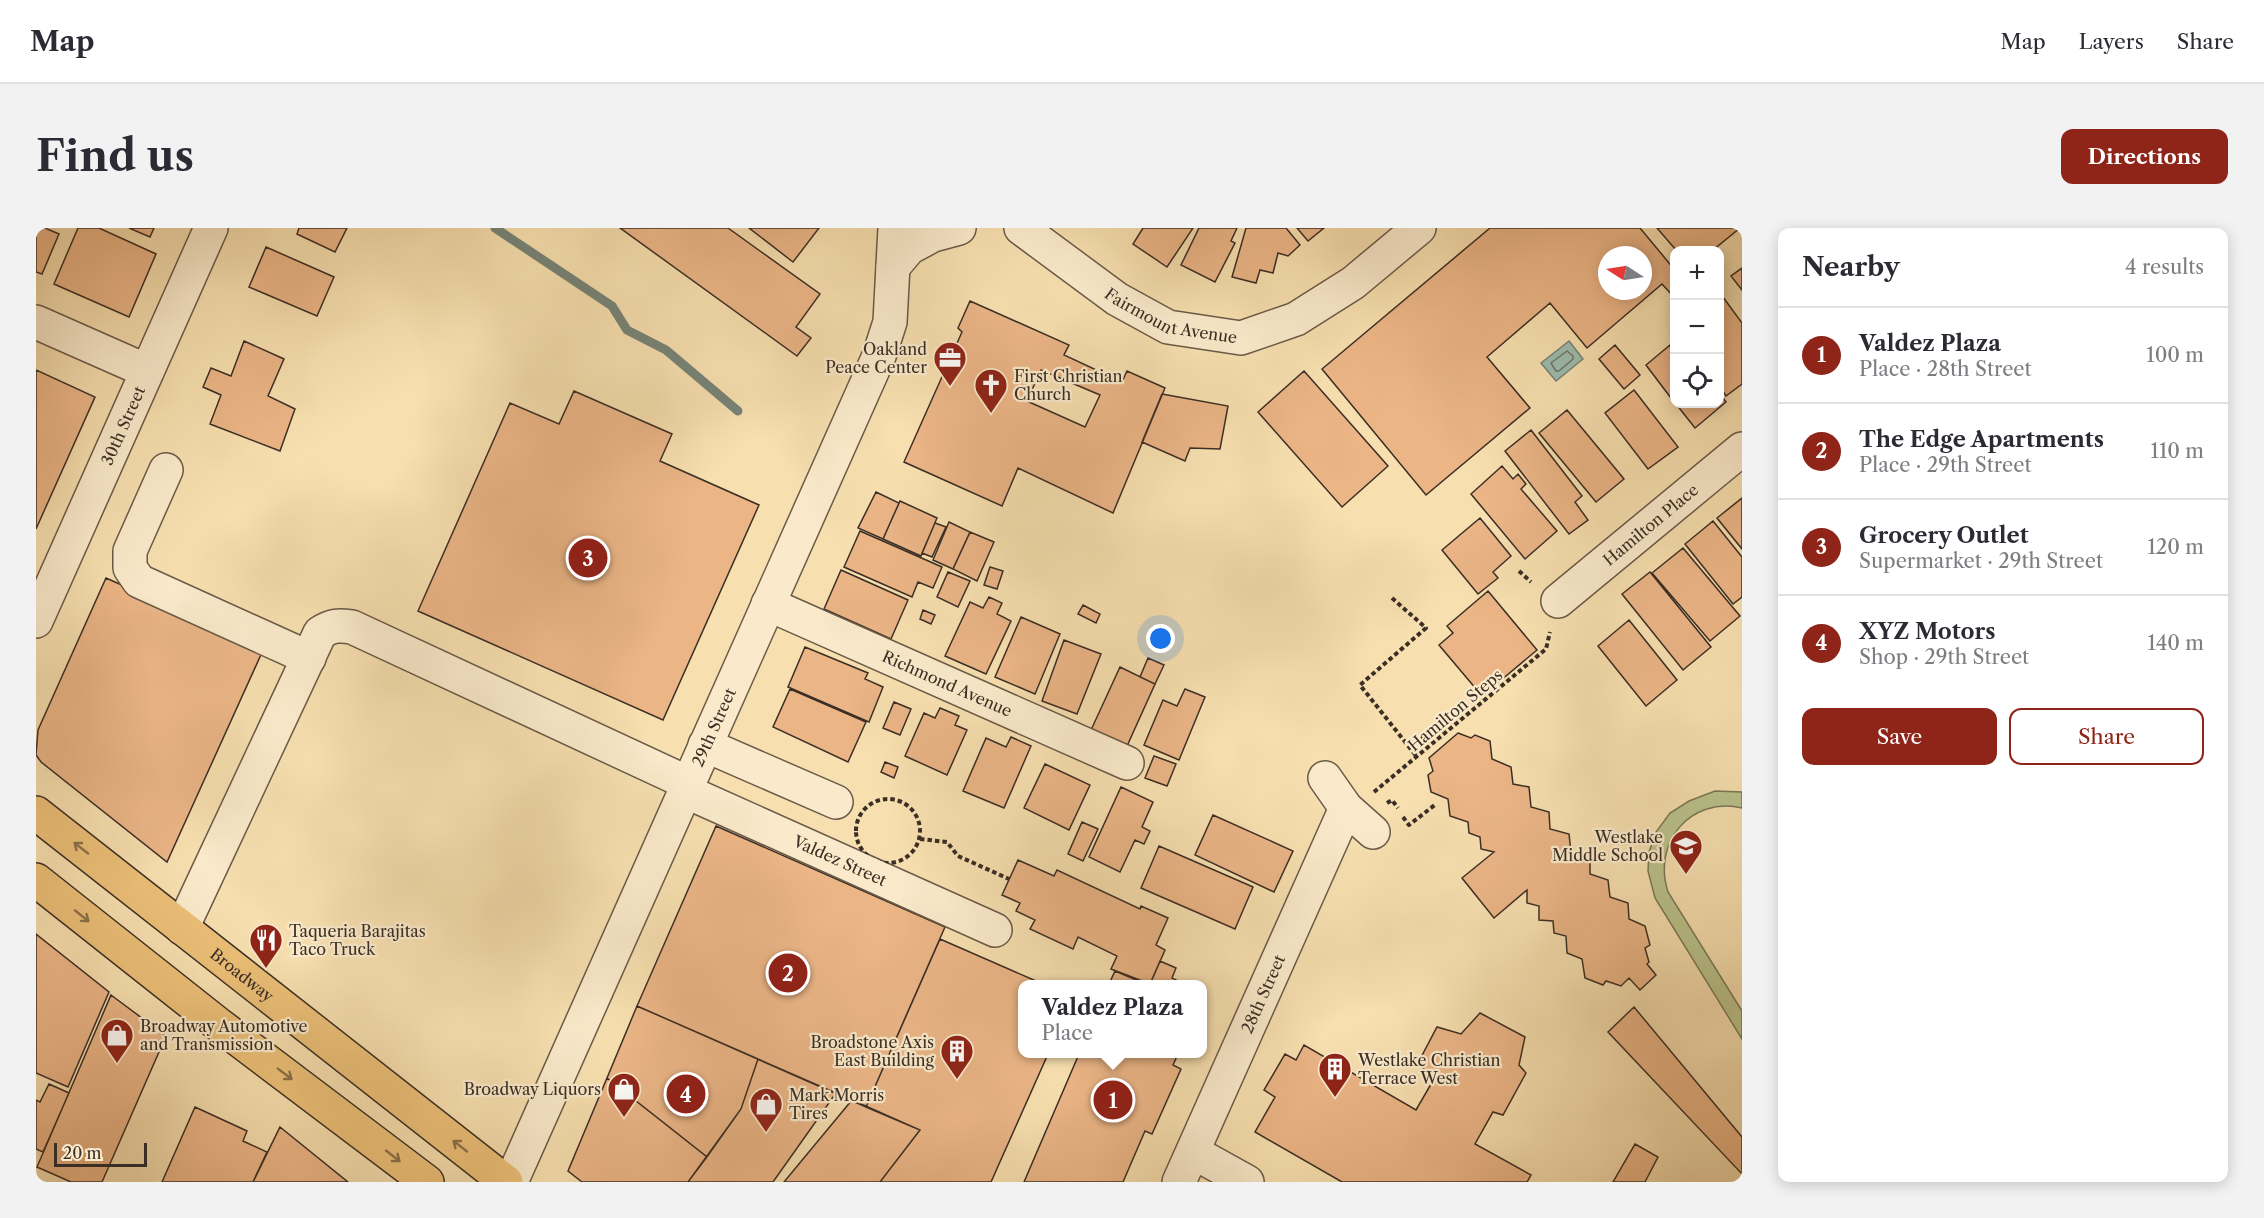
<!DOCTYPE html>
<meta charset="utf-8">
<style>
body{margin:0;font-family:"Libre Caslon Text",serif;background:#f2f2f3;color:#2b2b33}
.controls{position:absolute;right:18px;top:18px;display:grid;overflow:hidden;border-radius:12px;box-shadow:0 3px 15px #0003}
.controls button{width:54px;height:54px;display:grid;place-items:center;padding:0;border:0;border-bottom:2px solid #e1e1e2;background:#fff;color:#2b2b33;font:30px sans-serif}
.compass{position:absolute;left:1562px;top:18px;width:54px;height:54px;border-radius:50%;background:#fff;box-shadow:0 3px 15px #0003;rotate:282deg}
.scale{position:absolute;left:18px;bottom:15px;width:93px;box-sizing:border-box;padding-left:6px;border:3px solid #3b2e25;border-top:0;font-size:16px;line-height:21px;white-space:nowrap;color:#3b2e25;-webkit-text-stroke:4px #faeacb;paint-order:stroke}
.you{position:absolute;left:1125px;top:411px;width:21px;height:21px;margin:-15px;border:4px solid #fff;border-radius:50%;background:#1a73e8;box-shadow:0 0 0 9px #1a73e833}
.badge{display:grid;place-items:center;width:39px;height:39px;border-radius:50%;background:#8f2418;color:#fff;font-size:20px;font-weight:700}
.pin{position:absolute;translate:-50% -50%;border:3px solid #fff;box-shadow:0 2px 6px #0006}
.popup{position:absolute;left:982px;top:752px;width:189px;height:78px;box-sizing:border-box;display:grid;place-content:center;border-radius:12px;background:#fff;filter:drop-shadow(0 2px 4px #0005);font-size:20px;white-space:nowrap;color:#7c7c81}
.popup b{font-size:22px;color:#2b2b33}
.popup::after{content:'';position:absolute;left:50%;top:100%;margin-left:-12px;border:12px solid transparent;border-top-color:#fff}
.list{margin:0;padding:0;list-style:none}
h2{display:flex;justify-content:space-between;align-items:center;height:78px;margin:0;padding:0 24px;font-size:26px}
h2 small{font-size:20px;font-weight:400;color:#7c7c81}
.list li{display:grid;grid-template-columns:39px 1fr auto;gap:18px;align-items:center;box-sizing:border-box;height:96px;padding:0 24px;border-top:2px solid #e1e1e2}
.list b{display:block;font-size:22px;white-space:nowrap}
.list p{margin:0;font-size:20px;white-space:nowrap;color:#7c7c81}
.list em{font-size:20px;font-style:normal;color:#7c7c81}
.actions{display:flex;gap:12px;padding:18px 24px}
.actions a{flex:1;padding:14px 0;border:2px solid #8f2418;border-radius:12px;text-align:center;font-size:21px;color:#8f2418}
.actions .main{background:#8f2418;color:#fff}
.icon{flex:none;width:33px;height:33px;fill:none;stroke:currentColor;stroke-width:2;stroke-linecap:round;stroke-linejoin:round}
.map{position:relative;flex:none;width:1706px;height:954px;overflow:hidden;border-radius:12px}
header{display:flex;align-items:center;gap:36px;box-sizing:border-box;height:84px;padding:0 30px;background:#fff;border-bottom:2px solid #e1e1e2}
header strong{font-size:28px}
nav{display:flex;gap:33px;margin-inline-start:auto;font-size:21px}
.intro{display:flex;align-items:center;justify-content:space-between;box-sizing:border-box;height:144px;padding:0 36px}
h1{margin:0;font-size:42px}
.button{padding:15px 27px;border-radius:12px;background:#8f2418;color:#fff;font-size:21px;font-weight:700}
main{display:flex;gap:36px;padding:0 36px}
aside{flex:1;background:#fff;border-radius:12px;box-shadow:0 3px 15px #0003}
.map>svg:first-child{display:block}
.green{fill:#bac28c;stroke:#7a7858;stroke-width:1.5}
.water{fill:#9dbcae;stroke:#768377;stroke-width:1.5}
.lines{fill:none;stroke-linecap:round;stroke-linejoin:round}
.shore{stroke:#6c756a;stroke-width:1.5}
.stream{stroke:#768377;stroke-width:9}
.building{fill:#ebb586;stroke:#3b2e25;stroke-width:1.5;fill-rule:evenodd}
.minor-casing{stroke:#6a5a48;stroke-width:36}
.major-casing{stroke:#3b2e25;stroke-width:36}
.path{stroke:#3b2e25;stroke-width:4;stroke-dasharray:4.5 3;stroke-linecap:butt}
.minor{stroke:#faeacb;stroke-width:33}
.major{stroke:#ecc078;stroke-width:33}
.oneway{stroke:#8b704a}
.labels{text-anchor:middle;dominant-baseline:central;stroke-width:4.5;stroke-linejoin:round;paint-order:stroke}
.street-label{font-size:16px;fill:#3b2e25;stroke:#faeacb}
.poi-label{font-size:16px;fill:#3b2e25;stroke:#faeacb;text-anchor:start}
</style>
<header>
<strong>Map</strong>
<nav><a>Map</a><a>Layers</a><a>Share</a></nav>
</header>
<div class="intro"><h1>Find us</h1><a class="button">Directions</a></div>
<main>
<div class="map">
<svg width="1706" height="954" viewBox="0 0 1706 954">
<rect width="100%" height="100%" fill="#f7dfaf"/>
<filter id="stains"><feTurbulence type="fractalNoise" baseFrequency=".00333" numOctaves="4"/><feColorMatrix values="0 0 0 0 .2 0 0 0 0 .09 0 0 0 0 .02 0 0 0 .5 -.17"/></filter>
<radialGradient id="worn" r=".72"><stop offset=".6" stop-color="#630" stop-opacity="0"/><stop offset="1" stop-color="#630" stop-opacity=".3"/></radialGradient>
<path class="green" d="M1679,563L1706,564V580C1654,568 1616,615 1632,664L1706,783V811L1619,670L1612,643L1613,624L1620,604L1634,585L1653,573Z"/>
<path class="water" d="M1533,113L1547,131L1520,153L1505,135Z"/>
<g class="lines">
<path class="shore" d="M1531,123L1537,128V131L1523,143H1520L1515,135Z"/>
<path class="stream" d="M459,0L576,78L591,102L630,122L702,183"/>
</g>
<path class="building" d="M0,0H9L23,6L6,46L0,44Z
M42,0H63L120,26L93,89L18,56Z
M93,0H118L114,9Z
M263,0H311L299,24L261,6Z
M584,0H692L784,66L760,99L775,110L761,128Z
M713,0H783L757,34Z
M1107,0H1157L1131,39L1097,16Z
M1163,0H1201L1195,13L1199,15L1179,54L1145,37Z
M1210,0H1250L1264,17L1252,28L1242,25L1237,45L1224,42L1220,55L1196,49Z
M1261,0H1288L1272,13Z
M1454,0H1604L1638,41V65L1636,67L1626,56L1551,120L1514,75L1451,129L1494,180L1390,267L1286,141ZM1571,27H1607V63H1571Z
M1621,0H1704L1677,22H1640Z
M230,19L298,49L281,88L213,59Z
M1706,40V62L1695,48Z
M1684,65L1706,95V156L1690,168L1684,159Z
M934,73L1033,117L1028,127L1086,154L1091,143L1129,160L1077,285L982,240L966,278L868,234L926,104L922,100ZM1005,142L1064,167L1049,199L991,173Z
M208,113L248,131L232,168L259,181L244,223L174,196L185,167L167,159L175,140L195,148Z
M1579,117L1604,147L1588,161L1563,131Z
M1634,117L1638,123V174L1610,137Z
M0,142L59,169L0,301Z
M1268,143L1352,238L1306,279L1222,184Z
M1598,162L1642,219L1612,241L1569,185Z
M538,163L636,206L624,233L723,277L627,492L382,383L474,175L523,196Z
M1126,166L1192,178L1184,221L1154,220L1149,233L1106,214Z
M1684,166L1690,174L1659,200L1640,176H1684Z
M1531,182L1588,251L1560,274L1503,205Z
M1495,202L1546,268L1539,274L1552,292L1533,306L1469,223Z
M1466,238L1477,251L1482,246L1490,256L1485,261L1521,303L1489,331L1435,266Z
M840,264L863,275L847,311L822,300Z
M1706,270V321L1681,290Z
M864,273L901,290L885,328L847,311Z
M1444,290L1475,328L1457,344L1462,350L1442,366L1406,322Z
M1677,293L1706,329V369L1697,376L1649,316Z
M913,294L934,304L917,341L897,332Z
M899,295L910,299L896,329L886,325Z
M824,303L906,339L897,360L882,354L876,369L808,339Z
M934,304L958,314L941,353L917,341Z
M1647,320L1704,388L1674,413L1616,345Z
M954,339L967,343L961,361L948,357Z
M805,342L872,372L855,411L788,381Z
M912,344L934,353L922,379L901,369Z
M1614,344L1675,419L1647,442L1586,366Z
M70,350L228,420L131,634L5,534L0,527L2,502Z
M1452,363L1501,422L1446,468L1403,417L1417,405L1411,398Z
M953,369L966,375L961,386L975,393L950,446L909,428L934,374L947,380Z
M1047,377L1064,386L1060,395L1042,386Z
M887,382L899,387L895,396L884,391Z
M985,389L1024,406L999,466L959,449Z
M1593,392L1641,452L1610,478L1562,418Z
M1028,412L1065,426L1041,486L1006,473Z
M769,419L832,445L829,451L847,459L833,494L752,459Z
M1112,430L1128,437L1119,456L1104,449Z
M1084,439L1119,456L1091,518L1055,502Z
M754,461L830,494L812,534L737,499Z
M1149,461L1169,469L1143,532L1108,517L1127,472L1141,478Z
M858,474L875,481L864,507L847,500Z
M904,480L923,488L919,497L931,502L911,547L869,528L888,485L899,490Z
M1422,505L1435,510L1439,507L1454,513L1456,531L1475,539L1477,556L1493,559L1495,579L1513,584L1514,601L1533,606L1535,624L1554,629V646L1572,652L1574,669L1592,675L1593,691L1609,698L1614,717L1609,720L1613,734L1611,736L1620,747L1604,762L1593,750L1585,758L1570,753L1567,757L1549,750L1546,731L1531,725L1530,708L1518,705L1517,693L1503,692V678L1491,675V662L1458,690L1426,650L1458,624L1445,621L1444,609L1433,605L1432,594L1414,588L1412,571L1395,564L1392,547L1397,543L1393,530Z
M975,509L995,518L968,580L927,563L950,510L970,519Z
M1118,528L1140,536L1131,558L1109,550Z
M849,534L862,539L858,550L845,544Z
M1009,536L1054,557L1033,602L988,580Z
M1085,559L1117,574L1106,599L1114,603L1108,616L1099,612L1084,644L1053,629Z
M1177,587L1257,623L1238,664L1159,627Z
M1046,594L1062,601L1047,633L1032,626Z
M680,598L909,699L830,879L601,778Z
M1123,618L1217,659L1199,701L1105,660Z
M982,632L1018,648L1021,642L1104,681L1105,678L1132,690L1120,717L1129,722L1114,756L1075,741L1081,728L1042,709L1037,721L994,701L999,692L980,683L984,675L966,667Z
M0,706L73,764L32,859L0,845Z
M904,711L1007,756H987V826H1012L955,954H844L884,902L830,879Z
M1124,733L1140,740L1136,750L1144,754L1143,756H1114Z
M1079,743L1110,756H1073Z
M75,767L130,808L66,954H35L1,939Z
M601,778L722,831L705,881L671,929L571,850Z
M1598,779L1706,909V946L1572,804Z
M1444,785L1489,809L1483,837L1490,845L1467,887L1457,884L1439,916L1495,947L1491,954H1306L1219,904L1239,869L1228,862L1249,826L1260,832L1268,817L1380,882L1398,851L1382,835L1401,799L1425,806Z
M1043,826H1142L1137,837L1145,841L1116,906L1109,903L1087,954H988Z
M722,831L800,865L737,954H652L705,881Z
M571,850L671,929L652,954H546L532,943Z
M13,856L33,865L7,924L0,921V872L4,874Z
M816,872L884,902L844,954H748Z
M159,879L211,903L207,913L231,924L217,954H126Z
M244,899L312,954H217Z
M1599,916L1622,929L1609,954H1577Z"/>
<g class="lines">
<defs>
<g id="minor">
<path id="s1" d="M985,0L1081,71L1132,99L1205,110L1260,91L1317,55L1383,0"/>
<path d="M857,39L873,20L897,7L923,0"/>
<path d="M0,94L111,143"/>
<path d="M130,242L94,323V340L103,353L273,430"/>
<path id="s2" d="M1522,373L1706,221"/>
<path id="s3" d="M732,376L1091,535"/>
<path id="s4" d="M0,393L175,0"/>
<path d="M669,517L800,574"/>
<path d="M1289,550L1310,580L1337,604"/>
<path id="s5" d="M649,563L959,702"/>
<path d="M146,700L284,405C296,397 303,397 316,399L652,555"/>
<path d="M1157,924L1211,954"/>
<path id="s6" d="M475,954L843,128L854,94L859,0"/>
<path id="s7" d="M1143,954L1310,580"/>
</g>
<g id="major">
<path id="s8" d="M0,585L470,954"/>
<path d="M0,652L182,796L391,954"/>
</g>
</defs>
<use href="#minor" class="minor-casing"/>
<use href="#major" class="major-casing"/>
<path class="path" d="M1483,343L1495,354
M1356,370L1390,400L1324,457L1381,529
M1338,564L1510,421L1514,404
M820 603a32 32 0 1 1 64 0a32 32 0 1 1-64 0Z
M1351,575L1356,572L1362,580
M1367,589L1373,597L1400,576
M884,611L911,614L922,628L973,651"/>
<use href="#minor" class="minor"/>
<use href="#major" class="major"/>
</g>
<defs><path id="oneway-shaft" d="M-6 0H5M1.5-3L5.5 0L1.5 3" fill="none" stroke-width="1.6" stroke-linecap="round" stroke-linejoin="round" transform="scale(1.5)"/></defs>
<g class="oneway">
<use href="#oneway-shaft" transform="translate(45 620) rotate(-142)"/>
<use href="#oneway-shaft" transform="translate(46 688) rotate(39)"/>
<use href="#oneway-shaft" transform="translate(249 846) rotate(37)"/>
<use href="#oneway-shaft" transform="translate(424 918) rotate(-142)"/>
<use href="#oneway-shaft" transform="translate(357 928) rotate(38)"/>
</g>
<defs>
<symbol id="office-pin" viewBox="-11 -11 22 30"><path d="M0 17L-7.5 6A9.5 9.5 0 1 1 7.5 6Z" fill="#8f2418" stroke="#faeacb"/><path d="M-6-3h4V-5.5h4V-3h4V5H-6ZM-1-4.5V-3h2v-1.5ZM-6 0V1H6V0Z" fill="#fff"/></symbol>
<symbol id="church-pin" viewBox="-11 -11 22 30"><path d="M0 17L-7.5 6A9.5 9.5 0 1 1 7.5 6Z" fill="#8f2418" stroke="#faeacb"/><path d="M-1.2-6h2.4v3.5h3.3v2.4h-3.3V6h-2.4V-.1h-3.3v-2.4h3.3Z" fill="#fff"/></symbol>
<symbol id="school-pin" viewBox="-11 -11 22 30"><path d="M0 17L-7.5 6A9.5 9.5 0 1 1 7.5 6Z" fill="#8f2418" stroke="#faeacb"/><path d="M0-5L7-2L0 1L-7-2ZM-4 1L0 2.5L4 1V4Q0 6-4 4Z" fill="#fff"/></symbol>
<symbol id="restaurant-pin" viewBox="-11 -11 22 30"><path d="M0 17L-7.5 6A9.5 9.5 0 1 1 7.5 6Z" fill="#8f2418" stroke="#faeacb"/><path d="M-5-6h1v4h1v-4h1v4h1v-4h1v5L-1.5 .5V6h-2V.5L-5-1ZM5-6V6H3V1.5H1.5Q1.5-4 5-6Z" fill="#fff"/></symbol>
<symbol id="shop-pin" viewBox="-11 -11 22 30"><path d="M0 17L-7.5 6A9.5 9.5 0 1 1 7.5 6Z" fill="#8f2418" stroke="#faeacb"/><path d="M-5-2.5h2.3a2.7 3.5 0 0 1 5.4 0H5L5.5 6h-11ZM-1.5-2.5h3a1.5 2.3 0 0 0-3 0Z" fill="#fff"/></symbol>
<symbol id="building-pin" viewBox="-11 -11 22 30"><path d="M0 17L-7.5 6A9.5 9.5 0 1 1 7.5 6Z" fill="#8f2418" stroke="#faeacb"/><path d="M-4-6H4V6H1V3H-1V6H-4ZM-2.5-4.3h1.7v1.8h-1.7ZM.8-4.3h1.7v1.8H.8ZM-2.5-1h1.7V.8h-1.7ZM.8-1h1.7V.8H.8Z" fill="#fff"/></symbol>
</defs>
<g fill-rule="evenodd">
<use href="#office-pin" x="895" y="111" width="38" height="52"/>
<use href="#church-pin" x="936" y="138" width="38" height="52"/>
<use href="#school-pin" x="1631" y="599" width="38" height="52"/>
<use href="#restaurant-pin" x="211" y="693" width="38" height="52"/>
<use href="#shop-pin" x="62" y="788" width="38" height="52"/>
<use href="#building-pin" x="902" y="804" width="38" height="52"/>
<use href="#building-pin" x="1280" y="822" width="38" height="52"/>
<use href="#shop-pin" x="569" y="842" width="38" height="52"/>
<use href="#shop-pin" x="711" y="857" width="38" height="52"/>
</g>
<g class="labels">
<g class="street-label">
<text stroke="none"><textPath href="#s1" startOffset="177">Fairmount Avenue</textPath></text>
<text stroke="none"><textPath href="#s4" startOffset="214">30th Street</textPath></text>
<text stroke="none"><textPath href="#s2" startOffset="120">Hamilton Place</textPath></text>
<text stroke="none"><textPath href="#s3" startOffset="196">Richmond Avenue</textPath></text>
<text transform="translate(1419 482) rotate(-40)">Hamilton Steps</text>
<text stroke="none"><textPath href="#s6" startOffset="498">29th Street</textPath></text>
<text stroke="none"><textPath href="#s5" startOffset="170">Valdez Street</textPath></text>
<text stroke="none"><textPath href="#s8" startOffset="262">Broadway</textPath></text>
<text stroke="none"><textPath href="#s7" startOffset="206">28th Street</textPath></text>
</g>
<g class="poi-label">
<text x="891" y="121" text-anchor="end">Oakland<tspan x="891" dy="18">Peace Center</tspan></text>
<text x="978" y="148">First Christian<tspan x="978" dy="18">Church</tspan></text>
<text x="1627" y="609" text-anchor="end">Westlake<tspan x="1627" dy="18">Middle School</tspan></text>
<text x="253" y="703">Taqueria Barajitas<tspan x="253" dy="18">Taco Truck</tspan></text>
<text x="104" y="798">Broadway Automotive<tspan x="104" dy="18">and Transmission</tspan></text>
<text x="898" y="814" text-anchor="end">Broadstone Axis<tspan x="898" dy="18">East Building</tspan></text>
<text x="1322" y="832">Westlake Christian<tspan x="1322" dy="18">Terrace West</tspan></text>
<text x="565" y="861" text-anchor="end">Broadway Liquors</text>
<text x="753" y="867">Mark Morris<tspan x="753" dy="18">Tires</tspan></text>
</g>
</g>
<rect width="100%" height="100%" filter="url(#stains)"/>
<rect width="100%" height="100%" fill="url(#worn)"/>
</svg>
<div class="controls">
<button>+</button>
<button>−</button>
<button><svg class="icon" aria-label="locate" viewBox="0 0 24 24"><circle cx="12" cy="12" r="6"/><path d="M12 2v4M12 18v4M2 12h4M18 12h4"/></svg></button>
</div>
<svg class="compass" viewBox="-18 -18 36 36"><path d="M0-13l5 13h-10z" fill="#e53935"/><path d="M0 13l5-13h-10z" fill="#7c7c81"/></svg>
<div class="scale">20 m</div>
<div class="you"></div>
<div class="pin badge" style="left:1077px;top:872px">1</div>
<div class="popup"><b>Valdez Plaza</b>Place</div>
<div class="pin badge" style="left:752px;top:745px">2</div>
<div class="pin badge" style="left:552px;top:330px">3</div>
<div class="pin badge" style="left:650px;top:866px">4</div>
</div>
<aside>
<h2>Nearby<small>4 results</small></h2>
<ul class="list">
<li><span class="badge">1</span><div><b>Valdez Plaza</b><p>Place · 28th Street</p></div><em>100 m</em></li>
<li><span class="badge">2</span><div><b>The Edge Apartments</b><p>Place · 29th Street</p></div><em>110 m</em></li>
<li><span class="badge">3</span><div><b>Grocery Outlet</b><p>Supermarket · 29th Street</p></div><em>120 m</em></li>
<li><span class="badge">4</span><div><b>XYZ Motors</b><p>Shop · 29th Street</p></div><em>140 m</em></li>
</ul>
<div class="actions"><a class="main">Save</a><a>Share</a></div>
</aside>
</main>
